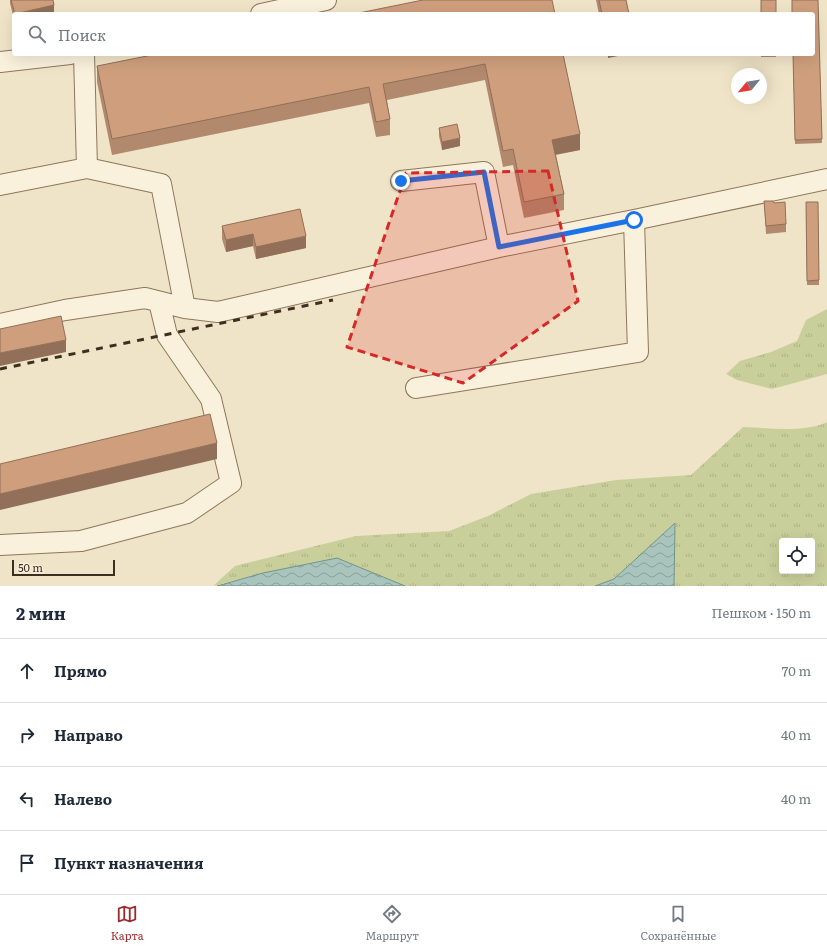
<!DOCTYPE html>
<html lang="ru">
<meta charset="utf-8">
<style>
body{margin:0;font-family:Literata,serif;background:#f6f6f7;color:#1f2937}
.controls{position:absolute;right:12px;bottom:12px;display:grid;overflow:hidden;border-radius:4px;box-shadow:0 4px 16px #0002}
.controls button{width:36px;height:36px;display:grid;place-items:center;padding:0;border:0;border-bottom:1px solid #e0e1e3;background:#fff;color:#1f2937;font:20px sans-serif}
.compass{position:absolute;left:731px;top:68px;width:36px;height:36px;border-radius:50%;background:#fff;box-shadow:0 4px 16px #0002;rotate:240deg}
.scale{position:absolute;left:12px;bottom:10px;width:103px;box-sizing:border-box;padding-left:4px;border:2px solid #3d2e20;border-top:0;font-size:11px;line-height:14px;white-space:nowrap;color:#3d2e20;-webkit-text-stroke:3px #f7eed8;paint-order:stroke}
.stop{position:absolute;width:12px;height:12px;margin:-9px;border:3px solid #1a73e8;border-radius:50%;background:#fff}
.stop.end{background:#1a73e8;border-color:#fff;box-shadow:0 1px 4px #0008}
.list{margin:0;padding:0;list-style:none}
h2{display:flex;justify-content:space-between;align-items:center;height:52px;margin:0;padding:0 16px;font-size:17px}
h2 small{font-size:13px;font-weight:400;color:#747a83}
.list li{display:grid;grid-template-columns:26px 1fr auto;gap:12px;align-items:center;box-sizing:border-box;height:64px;padding:0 16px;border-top:1px solid #e0e1e3}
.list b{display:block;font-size:15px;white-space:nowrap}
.list em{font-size:13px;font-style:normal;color:#747a83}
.icon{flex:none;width:22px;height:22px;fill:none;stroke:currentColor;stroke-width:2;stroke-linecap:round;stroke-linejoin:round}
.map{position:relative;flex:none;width:827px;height:586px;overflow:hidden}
.search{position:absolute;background:#fff;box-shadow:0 4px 16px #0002;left:12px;right:12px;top:12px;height:44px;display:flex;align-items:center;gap:10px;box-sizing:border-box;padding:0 14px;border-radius:4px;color:#747a83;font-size:15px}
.sheet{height:308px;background:#fff}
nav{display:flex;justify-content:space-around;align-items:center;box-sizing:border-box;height:56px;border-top:1px solid #e0e1e3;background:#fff;font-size:11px;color:#747a83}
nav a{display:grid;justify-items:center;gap:2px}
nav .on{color:#9e2a2b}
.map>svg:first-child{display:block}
.grass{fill:url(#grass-tufts);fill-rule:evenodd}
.water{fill:url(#water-waves);stroke:#6f938a}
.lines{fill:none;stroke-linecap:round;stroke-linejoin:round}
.minor-casing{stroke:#8d765c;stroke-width:22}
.minor{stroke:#faf1dc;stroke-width:20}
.rail{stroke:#3d2e20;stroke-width:3;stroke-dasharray:7 7;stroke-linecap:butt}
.wall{fill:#b2896c}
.shaded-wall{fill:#916f58}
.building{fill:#cf9f7d;stroke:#916f58}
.route{stroke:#1a73e8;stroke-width:5}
.marked{fill:#d62828;fill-opacity:0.2;stroke:#d62828;stroke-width:3;stroke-dasharray:8 5;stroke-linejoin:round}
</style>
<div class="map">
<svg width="827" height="586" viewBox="0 0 827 586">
<defs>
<pattern id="grass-tufts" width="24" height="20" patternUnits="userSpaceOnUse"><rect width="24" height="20" fill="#c9cf9b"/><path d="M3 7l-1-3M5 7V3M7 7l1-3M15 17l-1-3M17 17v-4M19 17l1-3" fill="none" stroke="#aeb285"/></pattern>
<pattern id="water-waves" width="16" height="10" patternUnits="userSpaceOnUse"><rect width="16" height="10" fill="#a9c4bc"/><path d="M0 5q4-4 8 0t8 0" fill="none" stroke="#8ba098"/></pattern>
</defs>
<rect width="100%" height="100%" fill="#f0e4c8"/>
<path class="grass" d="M827,309V374L772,389L737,380L726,374L740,361L771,352L797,341L806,320Z
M827,422V586H674L675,523L614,579L595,586H405L337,558L263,573L213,586L235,566L356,536L449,531L488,516L531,494L616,480L691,475L743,427C769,428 804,433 827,422ZM782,541H812V571H782Z"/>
<path class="water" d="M675,523L674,586H595L614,579Z
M337,558L405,586H217L263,573Z"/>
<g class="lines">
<defs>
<path id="minor" d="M261,14L326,0
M84,54L87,168L161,184L185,308
M0,62L70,54
M401,181L484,172L499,247
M0,185L87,168
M0,324L65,310L145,298L185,308L218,312L499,247L634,220L827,179
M416,388L638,352L634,220
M0,545L81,541L187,513L231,483L211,399L167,335L159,302"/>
</defs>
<use href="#minor" class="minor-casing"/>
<use href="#minor" class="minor"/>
<path class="rail" d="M0,369L333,300"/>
</g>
<path class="wall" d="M10,0H53L54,13L50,14H14V20L10,3Z
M596,0H626L629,14H599Z
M818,0L822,143L795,144L793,54Z
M563,54L580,150L556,155L564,194V210L524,218L513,165L503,167L485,80L387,100L390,119V135L376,137L369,103L112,155L97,82V66Z
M761,54H776V57H761Z
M439,128L460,146L442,150L439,136Z
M764,201L774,203L786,224V232L766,234Z
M806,202H818L819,285H807Z
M222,226L306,248L256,259L253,246L226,252L222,239Z"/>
<path class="shaded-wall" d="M54,5V13L50,14H16Z
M608,54H628L608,58Z
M580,134V150L552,155V140Z
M460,138V146L442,150V142Z
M253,234V246L226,252V240Z
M306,236V248L256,259V247Z
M66,340V352L0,366V353Z
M217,443V459L0,510V494Z"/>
<path class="building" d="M11,0H53L54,5L15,14Z
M423,0H552L555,14H354Z
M599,0H626L629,14H602Z
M761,0H776V14H761Z
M792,0H818L822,139L795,140L793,54H813V14H792Z
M157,54H563L580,134L552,140L564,194L524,202L513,149L503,151L485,64L383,84L390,119L376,122L369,87L112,139L97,66Z
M457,124L460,138L442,142L439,128Z
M764,201H773L774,203L785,202L786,224L766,226Z
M806,202H818L819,280L807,281Z
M300,209L306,236L256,247L253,234L226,240L222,226Z
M61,316L66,340L0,353V329Z
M210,414L217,443L0,494V464Z"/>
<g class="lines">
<path class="route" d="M401,181L484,172L499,247L634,220"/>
</g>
<path class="marked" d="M548,171L578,301L463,383L347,347L406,173Z"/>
</svg>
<div class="controls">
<button><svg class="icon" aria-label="locate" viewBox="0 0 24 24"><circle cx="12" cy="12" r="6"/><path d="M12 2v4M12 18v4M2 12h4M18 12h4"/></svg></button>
</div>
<svg class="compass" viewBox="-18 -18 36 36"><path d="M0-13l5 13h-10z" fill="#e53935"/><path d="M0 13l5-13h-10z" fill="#747a83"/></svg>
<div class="scale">50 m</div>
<div class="stop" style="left:634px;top:220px"></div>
<div class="stop end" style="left:401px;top:181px"></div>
<div class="search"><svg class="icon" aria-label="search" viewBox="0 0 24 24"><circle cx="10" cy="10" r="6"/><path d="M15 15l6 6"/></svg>Поиск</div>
</div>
<section class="sheet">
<h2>2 мин<small>Пешком · 150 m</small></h2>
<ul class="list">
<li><svg class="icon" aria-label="ahead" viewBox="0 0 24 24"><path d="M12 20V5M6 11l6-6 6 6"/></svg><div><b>Прямо</b></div><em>70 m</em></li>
<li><svg class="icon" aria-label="right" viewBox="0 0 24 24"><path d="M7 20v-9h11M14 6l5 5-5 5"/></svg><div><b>Направо</b></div><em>40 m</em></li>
<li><svg class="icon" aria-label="left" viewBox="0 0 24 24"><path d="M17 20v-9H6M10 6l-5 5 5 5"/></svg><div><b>Налево</b></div><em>40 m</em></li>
<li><svg class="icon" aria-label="arrive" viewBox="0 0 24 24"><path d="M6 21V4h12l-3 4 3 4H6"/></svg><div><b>Пункт назначения</b></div></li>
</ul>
</section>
<nav>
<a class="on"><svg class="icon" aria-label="map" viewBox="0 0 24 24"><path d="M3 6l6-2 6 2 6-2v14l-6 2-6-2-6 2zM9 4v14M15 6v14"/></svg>Карта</a>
<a><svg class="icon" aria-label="directions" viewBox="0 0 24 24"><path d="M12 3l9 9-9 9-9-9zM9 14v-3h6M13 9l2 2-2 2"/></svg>Маршрут</a>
<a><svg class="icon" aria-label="saved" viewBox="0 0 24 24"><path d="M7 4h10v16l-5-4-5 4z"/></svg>Сохранённые</a>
</nav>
